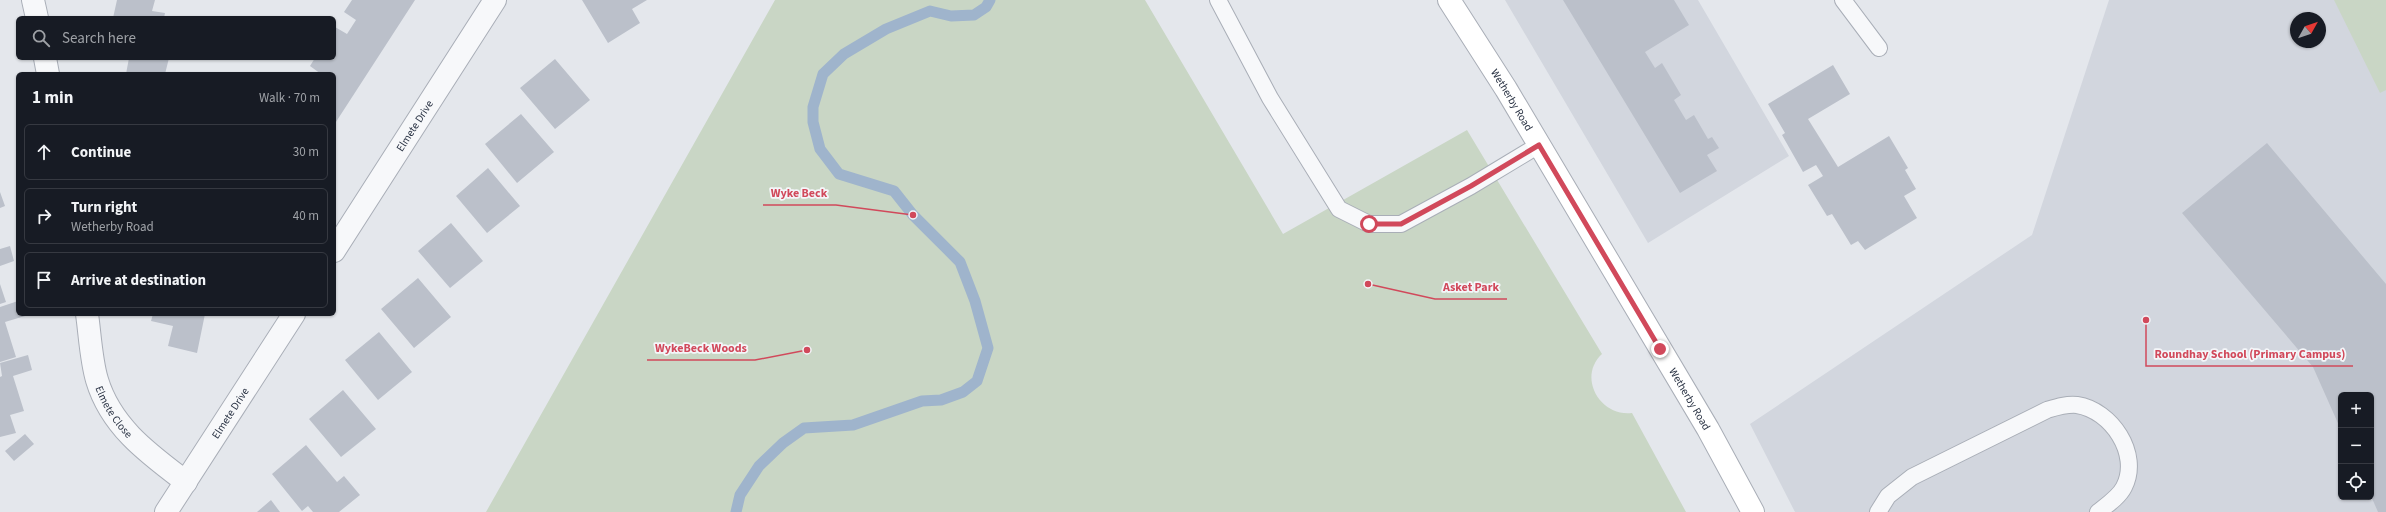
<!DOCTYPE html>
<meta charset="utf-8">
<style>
body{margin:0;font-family:"Source Sans 3",sans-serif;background:#20242c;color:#f1f3f6}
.controls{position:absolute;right:12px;bottom:12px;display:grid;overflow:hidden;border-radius:6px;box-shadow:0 1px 3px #0004}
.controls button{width:36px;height:36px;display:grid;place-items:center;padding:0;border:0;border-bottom:1px solid #363941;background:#171b24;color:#f1f3f6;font:20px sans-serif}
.compass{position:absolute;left:2290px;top:12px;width:36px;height:36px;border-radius:50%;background:#171b24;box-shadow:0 1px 3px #0004;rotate:50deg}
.stop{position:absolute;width:12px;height:12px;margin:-9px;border:3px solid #d1495b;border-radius:50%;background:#fff}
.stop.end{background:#d1495b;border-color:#fff;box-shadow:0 1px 4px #0008}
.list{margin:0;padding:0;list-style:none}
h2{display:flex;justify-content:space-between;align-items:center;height:52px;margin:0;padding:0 16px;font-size:17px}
h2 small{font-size:13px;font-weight:400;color:#9ea1a6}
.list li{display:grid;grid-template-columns:26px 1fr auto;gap:12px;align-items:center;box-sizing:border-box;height:56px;margin:0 8px 8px;padding:0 8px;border:1px solid #363941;border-radius:6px}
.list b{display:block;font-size:15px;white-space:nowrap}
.list p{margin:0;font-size:13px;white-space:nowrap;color:#9ea1a6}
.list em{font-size:13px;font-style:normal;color:#9ea1a6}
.icon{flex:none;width:22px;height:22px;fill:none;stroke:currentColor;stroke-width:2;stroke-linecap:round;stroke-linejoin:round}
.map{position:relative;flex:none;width:2386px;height:512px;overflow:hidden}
.search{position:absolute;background:#171b24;box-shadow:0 1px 3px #0004;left:16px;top:16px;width:320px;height:44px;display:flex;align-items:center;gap:10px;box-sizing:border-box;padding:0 14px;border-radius:6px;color:#9ea1a6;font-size:15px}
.panel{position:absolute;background:#171b24;box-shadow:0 1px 3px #0004;left:16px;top:72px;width:320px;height:244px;border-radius:6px}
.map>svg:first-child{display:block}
.built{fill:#d2d6de;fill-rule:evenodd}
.green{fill:#c9d6c5}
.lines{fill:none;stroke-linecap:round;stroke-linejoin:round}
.stream{stroke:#9fb4cc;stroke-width:11}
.building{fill:#bbc0ca}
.lane-casing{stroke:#a9aeb7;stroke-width:18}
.street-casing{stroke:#a9aeb7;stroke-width:24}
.secondary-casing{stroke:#a9aeb7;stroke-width:24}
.lane{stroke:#f7f8fa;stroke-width:16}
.street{stroke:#f7f8fa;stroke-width:22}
.secondary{stroke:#fff;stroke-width:22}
.route{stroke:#d1495b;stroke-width:5}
.labels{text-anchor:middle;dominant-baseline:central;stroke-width:3.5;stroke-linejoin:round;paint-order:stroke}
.street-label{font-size:11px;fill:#2b3445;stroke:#f4f6f9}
.leader{fill:none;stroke:#d1495b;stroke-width:1.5}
.callout-dot{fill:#d1495b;stroke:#f4f6f9;stroke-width:1.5}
.callout-label{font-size:12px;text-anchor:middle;font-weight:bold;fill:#d1495b;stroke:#f4f6f9;stroke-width:3.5;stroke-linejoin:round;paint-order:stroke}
</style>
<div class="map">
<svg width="2386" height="512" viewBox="0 0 2386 512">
<rect width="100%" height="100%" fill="#e4e7ec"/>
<path class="built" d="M1505,0H1698L1789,156L1648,243Z
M2109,0H2386V512H1795L1750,424L2032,235ZM2296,18H2320V42H2296ZM2341,395H2371V497H2341Z"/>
<path class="green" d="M775,0H1145L1283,234L1467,130L1602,354C1577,377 1600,417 1632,413L1686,512H486Z
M2334,0H2386V90L2380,93Z"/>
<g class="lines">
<path class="stream" d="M736,512L740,495L759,466L783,443L804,428L853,425L922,401L941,400L963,392L977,381L988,348L975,301L960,262L913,215L894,191L839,174L820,149L813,122V107L823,74L844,54L886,29L930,11L951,16L974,15L986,7L990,0"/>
</g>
<path class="building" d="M117,0H155L152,11L165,13L164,18H113Z
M352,0H415L334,125V74H321L310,66L315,58H334V29L335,27L347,34L356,20L344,12Z
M582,0H647L632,9L640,23L608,43Z
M1563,0H1674L1689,25L1645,52L1655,68L1662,63L1681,95L1674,100L1686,120L1694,115L1708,139L1712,137L1719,148L1707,155L1717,171L1680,193Z
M129,58H169L165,74H126Z
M555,59L590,100L555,129L520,88Z
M1833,65L1850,94L1808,119L1838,167L1889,136L1908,168L1905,170L1916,189L1904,196L1917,218L1865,250L1858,241L1851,245L1832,214L1827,216L1808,185L1823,176L1816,165L1803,172L1782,135L1785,133L1768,104Z
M521,114L554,152L517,183L485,144Z
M2267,143L2386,284V512H2378L2371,496V395H2341V430L2313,367L2182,213Z
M488,168L520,206L487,233L456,196Z
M0,192L5,206L0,208Z
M451,223L483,261L450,288L418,251Z
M10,246L14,261L0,266V249Z
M418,278L451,317L414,348L381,309Z
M0,284L6,302L0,304Z
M18,301V314L25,316L5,322L16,357L0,362V307Z
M153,314H205L197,353L168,346L173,326L151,321Z
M379,332L412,372L378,400L345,360Z
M28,355L32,370L13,376L24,411L10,415L16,433L0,437V377L2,376L0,363Z
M343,390L376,429L341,457L309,419Z
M25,434L34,444L14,461L5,451Z
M306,445L337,482L344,476L360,495L339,512H313L308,506L302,511L272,474Z
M271,500L280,512H257Z"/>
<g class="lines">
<defs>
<path id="lane" d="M1218,0L1270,98L1339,209L1369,224H1401L1471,186L1539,145
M1843,0L1879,48
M1878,512L1888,496L1912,477L2047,410C2057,407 2066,404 2077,405C2111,410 2141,454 2124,487C2119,497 2107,505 2098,512"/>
<g id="street">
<path d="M33,0L37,18"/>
<path d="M45,58L48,74"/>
<path id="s1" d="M334,251L495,0"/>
<path id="s2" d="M87,314C90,335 91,360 97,380C111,427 149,454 186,482"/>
<path id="s3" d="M166,512L294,314"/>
</g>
<g id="secondary">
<path id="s4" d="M1449,0L1506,89L1708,429L1753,512"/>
</g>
</defs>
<use href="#lane" class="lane-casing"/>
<use href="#street" class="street-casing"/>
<use href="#secondary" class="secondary-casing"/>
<use href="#lane" class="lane"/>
<use href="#street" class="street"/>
<use href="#secondary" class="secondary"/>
</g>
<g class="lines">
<path class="route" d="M1369,224H1401L1471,186L1539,145L1660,349"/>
</g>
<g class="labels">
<g class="street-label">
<text stroke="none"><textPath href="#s4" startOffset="118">Wetherby Road</textPath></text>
<text stroke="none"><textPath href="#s1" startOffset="149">Elmete Drive</textPath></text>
<text stroke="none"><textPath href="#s4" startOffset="466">Wetherby Road</textPath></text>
<text stroke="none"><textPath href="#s2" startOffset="103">Elmete Close</textPath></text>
<text stroke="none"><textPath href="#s3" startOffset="118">Elmete Drive</textPath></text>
</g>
</g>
<path class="leader" d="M913 215L836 205H763M1368 284L1435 299H1507M807 350L755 360H647M2146 320L2146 366H2353"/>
<g class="callout-dot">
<circle cx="913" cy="215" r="4"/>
<circle cx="1368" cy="284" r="4"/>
<circle cx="807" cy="350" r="4"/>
<circle cx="2146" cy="320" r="4"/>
</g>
<g class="callout-label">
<text x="799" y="197">Wyke Beck</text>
<text x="1471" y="291">Asket Park</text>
<text x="701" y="352">WykeBeck Woods</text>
<text x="2250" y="358">Roundhay School (Primary Campus)</text>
</g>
</svg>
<div class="controls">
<button>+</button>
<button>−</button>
<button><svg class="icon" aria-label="locate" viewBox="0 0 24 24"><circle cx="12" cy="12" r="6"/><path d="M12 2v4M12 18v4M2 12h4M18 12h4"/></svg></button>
</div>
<svg class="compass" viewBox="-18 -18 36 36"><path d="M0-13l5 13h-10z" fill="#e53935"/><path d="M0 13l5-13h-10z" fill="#9ea1a6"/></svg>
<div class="stop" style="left:1369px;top:224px"></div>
<div class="stop end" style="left:1660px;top:349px"></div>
<div class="search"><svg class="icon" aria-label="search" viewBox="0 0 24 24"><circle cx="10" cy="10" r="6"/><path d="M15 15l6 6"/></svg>Search here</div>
<section class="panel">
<h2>1 min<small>Walk · 70 m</small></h2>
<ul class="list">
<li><svg class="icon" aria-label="ahead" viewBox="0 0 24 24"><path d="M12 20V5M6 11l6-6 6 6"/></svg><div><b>Continue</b></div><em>30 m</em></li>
<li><svg class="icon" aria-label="right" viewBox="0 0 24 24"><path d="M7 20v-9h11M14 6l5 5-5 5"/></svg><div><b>Turn right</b><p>Wetherby Road</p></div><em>40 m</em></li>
<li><svg class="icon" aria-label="arrive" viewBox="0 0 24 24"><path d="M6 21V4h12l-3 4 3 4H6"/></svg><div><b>Arrive at destination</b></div></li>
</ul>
</section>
</div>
